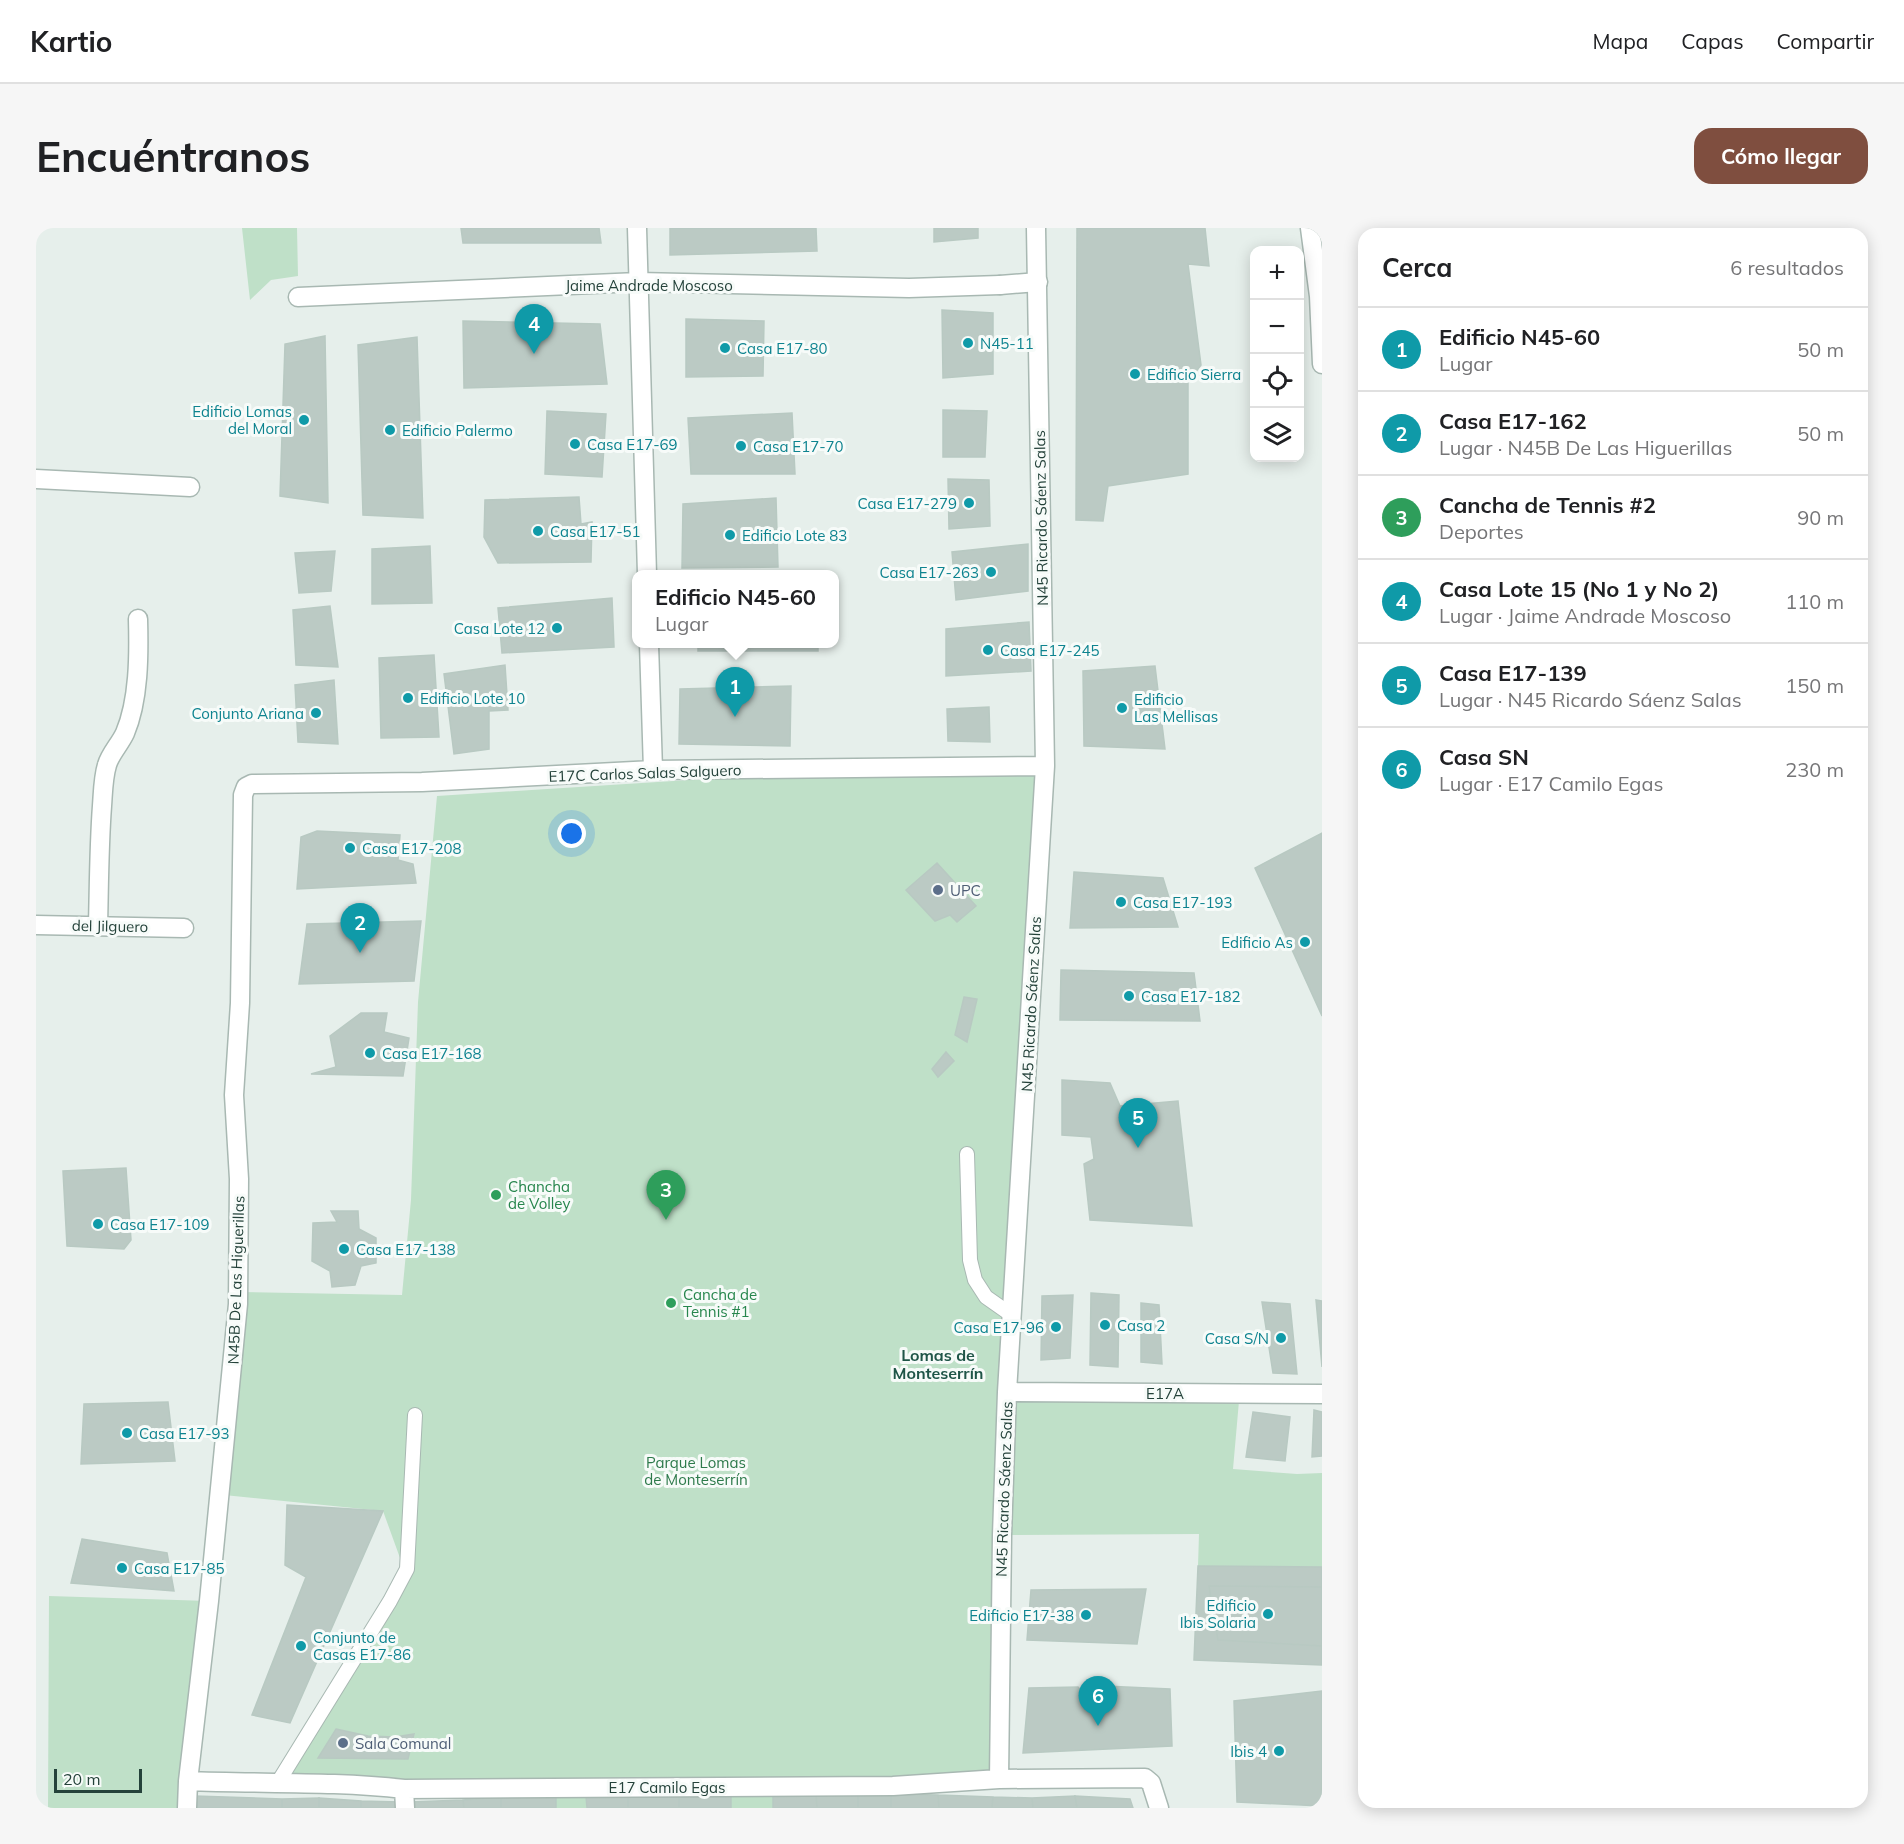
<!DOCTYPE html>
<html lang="es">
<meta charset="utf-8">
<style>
body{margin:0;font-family:Mulish,sans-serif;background:#f6f6f6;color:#202124}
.controls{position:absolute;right:18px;top:18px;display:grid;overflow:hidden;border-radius:12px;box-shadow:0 3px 15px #0003}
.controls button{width:54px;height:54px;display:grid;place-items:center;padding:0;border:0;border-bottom:2px solid #e0e0e0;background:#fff;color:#202124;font:30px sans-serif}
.scale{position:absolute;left:18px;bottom:15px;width:88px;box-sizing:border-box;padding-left:6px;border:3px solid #24423a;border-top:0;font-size:16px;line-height:21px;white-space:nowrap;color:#24423a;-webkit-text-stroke:4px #f7fbf9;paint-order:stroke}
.you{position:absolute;left:536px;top:606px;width:21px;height:21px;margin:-15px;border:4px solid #fff;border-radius:50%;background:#1a73e8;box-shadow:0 0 0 9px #1a73e833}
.badge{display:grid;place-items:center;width:39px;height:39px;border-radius:50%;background:#7f4e3f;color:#fff;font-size:20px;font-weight:700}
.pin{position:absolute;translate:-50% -50px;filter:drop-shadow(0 2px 3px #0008)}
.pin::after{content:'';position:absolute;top:32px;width:21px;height:18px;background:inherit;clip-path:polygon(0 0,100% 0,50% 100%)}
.popup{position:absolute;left:596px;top:342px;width:207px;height:78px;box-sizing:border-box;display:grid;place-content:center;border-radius:12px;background:#fff;filter:drop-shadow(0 2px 4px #0005);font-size:20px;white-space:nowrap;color:#757577}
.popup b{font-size:22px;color:#202124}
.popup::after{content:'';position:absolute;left:50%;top:100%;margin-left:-12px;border:12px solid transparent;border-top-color:#fff}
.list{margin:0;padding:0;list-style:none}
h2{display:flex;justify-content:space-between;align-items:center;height:78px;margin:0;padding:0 24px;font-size:26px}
h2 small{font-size:20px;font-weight:400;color:#757577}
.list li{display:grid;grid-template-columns:39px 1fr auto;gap:18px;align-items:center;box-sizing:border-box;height:84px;padding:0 24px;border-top:2px solid #e0e0e0}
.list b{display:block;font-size:22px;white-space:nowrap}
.list p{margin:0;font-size:20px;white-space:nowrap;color:#757577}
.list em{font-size:20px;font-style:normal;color:#757577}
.icon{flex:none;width:33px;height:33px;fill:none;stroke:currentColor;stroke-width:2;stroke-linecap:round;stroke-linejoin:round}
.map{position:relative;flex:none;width:1286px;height:1580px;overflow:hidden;border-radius:18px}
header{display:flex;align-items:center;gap:36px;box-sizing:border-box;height:84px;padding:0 30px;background:#fff;border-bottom:2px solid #e0e0e0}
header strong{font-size:28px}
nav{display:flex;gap:33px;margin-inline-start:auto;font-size:21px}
.intro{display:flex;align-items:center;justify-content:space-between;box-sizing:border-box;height:144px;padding:0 36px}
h1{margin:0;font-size:42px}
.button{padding:15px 27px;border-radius:18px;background:#7f4e3f;color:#fff;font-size:21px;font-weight:700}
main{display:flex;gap:36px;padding:0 36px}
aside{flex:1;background:#fff;border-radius:18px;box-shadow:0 3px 15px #0003}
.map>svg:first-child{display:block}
.green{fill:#bfe0c8}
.building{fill:#bbcac4;stroke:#b8c9c2;stroke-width:1.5}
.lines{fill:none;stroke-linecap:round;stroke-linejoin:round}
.service-casing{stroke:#a8b8b2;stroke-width:16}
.pedestrian-casing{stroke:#a8b8b2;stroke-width:21}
.minor-casing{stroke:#a8b8b2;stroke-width:21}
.service{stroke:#fff;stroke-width:14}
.pedestrian{stroke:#fff;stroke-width:18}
.minor{stroke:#fff;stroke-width:18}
.culture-dot{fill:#0f9aa8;stroke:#f7fbf9;stroke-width:2}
.service-dot{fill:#5c6f8a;stroke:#f7fbf9;stroke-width:2}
.leisure-dot{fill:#2e9e5b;stroke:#f7fbf9;stroke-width:2}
.labels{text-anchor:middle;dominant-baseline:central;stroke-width:6;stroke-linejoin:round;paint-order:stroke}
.street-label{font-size:15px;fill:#24423a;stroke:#f7fbf9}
.culture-label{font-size:15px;fill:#0d838f;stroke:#f7fbf9;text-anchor:start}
.service-label{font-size:15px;fill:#4e5e75;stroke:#f7fbf9;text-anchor:start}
.leisure-label{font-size:15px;fill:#27864d;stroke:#f7fbf9;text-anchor:start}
.park-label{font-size:15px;fill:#2d7a4b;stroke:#f7fbf9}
.neighbourhood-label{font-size:16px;font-weight:bold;fill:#1f5548;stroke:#f7fbf9}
</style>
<header>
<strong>Kartio</strong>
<nav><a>Mapa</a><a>Capas</a><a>Compartir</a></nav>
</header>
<div class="intro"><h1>Encuéntranos</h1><a class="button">Cómo llegar</a></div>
<main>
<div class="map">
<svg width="1286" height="1580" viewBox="0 0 1286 1580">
<rect width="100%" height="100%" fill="#e6efeb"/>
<path class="green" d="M206,0H261L262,48L235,52L214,72Z
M1009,538L971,1164L1203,1173L1197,1241L1261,1246L1286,1245V1339L1162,1338L1163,1306L966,1307L958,1549L737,1553L246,1552L368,1341L347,1283L188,1267L202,1064L366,1067L375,972L382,774L401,568L810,542Z
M13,1368L173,1373L151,1580H12Z
M737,1564V1580H695V1565Z
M520,1568H550L551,1580H520Z"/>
<path class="building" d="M425,0H563L565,15H427Z
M634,0H780L781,23L634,27Z
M898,0H942V10L898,14Z
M1041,0H1169L1173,38L1152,36L1165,137L1152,154V246L1072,258L1067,293L1040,292Z
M906,82L957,85V146L907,150Z
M650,91L728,93L727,148L650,149Z
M427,93L564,96L571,156L428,160Z
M289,108L292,275L244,268L249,116Z
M381,109L387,290L327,287L322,117Z
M907,182L951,183L949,229H907Z
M511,183L570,186L566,249L509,246Z
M756,185L759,246H655L652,190Z
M912,251L953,252L954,298L913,301Z
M543,269L545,296L556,294L555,334L462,335L448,309L449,272Z
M740,270L742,339L646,340L647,276Z
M992,316V363L920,372L916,324Z
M394,318L396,375L336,376V321Z
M299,323L295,363L263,365L259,325Z
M576,370L578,419L466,425L462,380Z
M294,378L302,439L260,437L257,382Z
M993,394L995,443L910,448V401Z
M662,416H782V423H662Z
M398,427L403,509L345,510L343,430Z
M469,437L472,482L453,483V521L418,526L408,446Z
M1119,438L1129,521L1048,518L1047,443Z
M298,452L302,516L262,514L259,457Z
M755,458L754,518L643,516L644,461Z
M953,479L954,514L912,513L911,481Z
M281,603L364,607L362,632L377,636L380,655L261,661L265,609Z
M1286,605V788L1219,640Z
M901,635L940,678L921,694L914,687L899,693L870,662Z
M1038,644L1127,650L1142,699L1034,700Z
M385,693L378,753L263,756L271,696Z
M1025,742L1158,745L1164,793L1024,792Z
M928,769L941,771L931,814L919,807Z
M325,785H351L348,804L373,810L367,848L275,846L300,839L294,808Z
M910,824L918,833L902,849L896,841Z
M1026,852L1074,855L1084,878L1142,873L1156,998L1054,992L1048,936L1058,931L1055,909L1026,907Z
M90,940L95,1012L88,1021L31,1018L27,943Z
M295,983H322L323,1001L340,1010V1035L325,1038L319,1057L296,1059L294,1043L276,1033L277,995L301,994Z
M1055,1065L1083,1067L1082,1139L1054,1137Z
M1037,1067L1034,1130L1005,1132L1006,1068Z
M1280,1072L1286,1073V1139Z
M1226,1074L1254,1076L1261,1146L1237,1145Z
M1105,1075L1123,1077L1126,1136L1105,1134Z
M132,1174L139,1233L45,1236L48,1176Z
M1278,1182L1286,1184V1228L1276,1229Z
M1217,1184L1254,1189L1249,1233L1210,1229Z
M251,1277L347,1283L254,1495L216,1487L270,1349L249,1337Z
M46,1311L131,1325L138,1363L35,1355Z
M1162,1338L1286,1339V1437L1158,1432Z
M1173,1358L1286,1359V1418L1182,1412Z
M1110,1361L1101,1416L991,1412L995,1362Z
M1068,1458L1134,1461L1136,1518L987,1525L993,1460L1042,1459L1056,1477Z
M1286,1463V1578L1201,1574L1198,1473Z
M300,1501L332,1508L359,1509L378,1506L372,1531L282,1530Z
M737,1564L780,1566L781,1580H737Z
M695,1565V1580H643V1566Z
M592,1566H643V1580H592Z
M592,1566V1580H551L550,1568Z
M780,1566L822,1567V1580H781Z
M855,1566V1580H822V1567Z
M855,1566L902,1567L903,1580H855Z
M902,1567L957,1569L956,1580H903Z
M159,1568L246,1571V1580H158Z
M520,1568V1580H465V1569Z
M1039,1568L1094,1571L1097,1580H1041Z
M1039,1568L1041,1580H997L996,1570Z
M465,1569V1580H428L427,1572Z
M957,1569L996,1570L997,1580H956Z
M283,1570L325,1573V1580H283Z
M283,1570V1580H246V1571Z
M427,1572L428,1580H373V1574Z
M325,1573L364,1574V1580H325Z"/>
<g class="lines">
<defs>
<path id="service" d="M931,926L934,1032L939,1052L950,1069L977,1088
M241,1556L354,1373L371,1341L379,1187"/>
<path id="pedestrian" d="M964,57L1002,54"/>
<path id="minor" d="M601,0L611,346
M1274,0L1283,68L1286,136
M262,69L602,54L873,60L964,57
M0,251L154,259
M613,416L617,542
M0,697L148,700
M62,698C63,658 63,618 66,578C67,565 67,550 71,537C74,526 84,516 89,505C103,472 103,427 102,391
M971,1164L1286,1166
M963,1551L966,1307L971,1164L1009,538L1000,0
M152,1553C224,1556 296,1553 368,1561L857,1558L963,1551L1109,1550L1115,1555L1123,1580
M368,1561L369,1580
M151,1580L152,1553L173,1373L202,1076L203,951L198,867L204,775L207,567L210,559L216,556L386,554L617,542L1009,538"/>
</defs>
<use href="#service" class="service-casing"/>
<use href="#pedestrian" class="pedestrian-casing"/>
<use href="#minor" class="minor-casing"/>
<use href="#service" class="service"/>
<use href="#pedestrian" class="pedestrian"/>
<use href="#minor" class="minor"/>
</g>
<g class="culture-dot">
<circle cx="932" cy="115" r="6"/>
<circle cx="689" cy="120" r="6"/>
<circle cx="1099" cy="146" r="6"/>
<circle cx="268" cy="192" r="6"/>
<circle cx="354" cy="202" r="6"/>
<circle cx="539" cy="216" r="6"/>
<circle cx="705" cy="218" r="6"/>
<circle cx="933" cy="275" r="6"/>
<circle cx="502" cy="303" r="6"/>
<circle cx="694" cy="307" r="6"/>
<circle cx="955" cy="344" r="6"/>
<circle cx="521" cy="400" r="6"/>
<circle cx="952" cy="422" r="6"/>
<circle cx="372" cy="470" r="6"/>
<circle cx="1086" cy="480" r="6"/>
<circle cx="280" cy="485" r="6"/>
<circle cx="314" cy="620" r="6"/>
<circle cx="1085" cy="674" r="6"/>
<circle cx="1269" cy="714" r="6"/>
<circle cx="1093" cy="768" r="6"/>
<circle cx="334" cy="825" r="6"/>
<circle cx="62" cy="996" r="6"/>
<circle cx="308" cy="1021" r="6"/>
<circle cx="1069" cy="1097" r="6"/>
<circle cx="1020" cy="1099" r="6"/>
<circle cx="1245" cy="1110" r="6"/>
<circle cx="91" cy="1205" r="6"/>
<circle cx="86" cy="1340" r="6"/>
<circle cx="1232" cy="1386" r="6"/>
<circle cx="1050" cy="1387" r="6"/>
<circle cx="265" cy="1418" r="6"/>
<circle cx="1243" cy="1523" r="6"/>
</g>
<g class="service-dot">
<circle cx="902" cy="662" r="6"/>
<circle cx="307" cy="1515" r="6"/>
</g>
<g class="leisure-dot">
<circle cx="460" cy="967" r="6"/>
<circle cx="635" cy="1075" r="6"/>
</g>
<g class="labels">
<g class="street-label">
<text x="613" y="57">Jaime Andrade Moscoso</text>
<text transform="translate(1005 290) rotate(-91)">N45 Ricardo Sáenz Salas</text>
<text transform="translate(609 545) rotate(-2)">E17C Carlos Salas Salguero</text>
<text transform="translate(74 698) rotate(1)">del Jilguero</text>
<text transform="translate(995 776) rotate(-87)">N45 Ricardo Sáenz Salas</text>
<text transform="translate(200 1052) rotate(-88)">N45B De Las Higuerillas</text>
<text x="1129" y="1165">E17A</text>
<text transform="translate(968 1261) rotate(-88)">N45 Ricardo Sáenz Salas</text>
<text x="631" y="1559">E17 Camilo Egas</text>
</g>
<g class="culture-label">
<text x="944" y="115">N45-11</text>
<text x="701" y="120">Casa E17-80</text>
<text x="1111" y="146">Edificio Sierra</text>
<text x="256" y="183" text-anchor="end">Edificio Lomas<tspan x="256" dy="17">del Moral</tspan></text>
<text x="366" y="202">Edificio Palermo</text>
<text x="551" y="216">Casa E17-69</text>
<text x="717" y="218">Casa E17-70</text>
<text x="921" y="275" text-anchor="end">Casa E17-279</text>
<text x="514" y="303">Casa E17-51</text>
<text x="706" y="307">Edificio Lote 83</text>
<text x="943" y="344" text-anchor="end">Casa E17-263</text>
<text x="509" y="400" text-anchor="end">Casa Lote 12</text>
<text x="964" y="422">Casa E17-245</text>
<text x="384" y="470">Edificio Lote 10</text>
<text x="1098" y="471">Edificio<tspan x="1098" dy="17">Las Mellisas</tspan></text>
<text x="268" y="485" text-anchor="end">Conjunto Ariana</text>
<text x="326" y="620">Casa E17-208</text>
<text x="1097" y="674">Casa E17-193</text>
<text x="1257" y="714" text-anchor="end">Edificio As</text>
<text x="1105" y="768">Casa E17-182</text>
<text x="346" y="825">Casa E17-168</text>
<text x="74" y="996">Casa E17-109</text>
<text x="320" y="1021">Casa E17-138</text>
<text x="1081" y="1097">Casa 2</text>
<text x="1008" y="1099" text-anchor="end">Casa E17-96</text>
<text x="1233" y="1110" text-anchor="end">Casa S/N</text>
<text x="103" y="1205">Casa E17-93</text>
<text x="98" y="1340">Casa E17-85</text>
<text x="1220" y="1377" text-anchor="end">Edificio<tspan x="1220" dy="17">Ibis Solaria</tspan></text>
<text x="1038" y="1387" text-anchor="end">Edificio E17-38</text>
<text x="277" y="1409">Conjunto de<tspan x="277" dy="17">Casas E17-86</tspan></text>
<text x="1231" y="1523" text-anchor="end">Ibis 4</text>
</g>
<g class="service-label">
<text x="914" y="662">UPC</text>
<text x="319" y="1515">Sala Comunal</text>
</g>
<g class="leisure-label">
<text x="472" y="958">Chancha<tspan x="472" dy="17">de Volley</tspan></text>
<text x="647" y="1066">Cancha de<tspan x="647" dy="17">Tennis #1</tspan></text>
</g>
<g class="park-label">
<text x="660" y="1234">Parque Lomas<tspan x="660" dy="17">de Monteserrín</tspan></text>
</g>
<g class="neighbourhood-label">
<text x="902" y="1127">Lomas de<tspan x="902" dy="18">Monteserrín</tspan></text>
</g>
</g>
</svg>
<div class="controls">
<button>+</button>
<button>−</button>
<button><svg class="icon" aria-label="locate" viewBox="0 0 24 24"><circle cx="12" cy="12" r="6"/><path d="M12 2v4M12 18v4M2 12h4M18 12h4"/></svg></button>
<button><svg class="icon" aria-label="layers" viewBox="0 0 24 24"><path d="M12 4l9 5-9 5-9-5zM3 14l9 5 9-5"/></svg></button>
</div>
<div class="scale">20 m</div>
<div class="you"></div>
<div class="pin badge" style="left:699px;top:489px;background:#0f9aa8">1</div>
<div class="popup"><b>Edificio N45-60</b>Lugar</div>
<div class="pin badge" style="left:324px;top:725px;background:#0f9aa8">2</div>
<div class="pin badge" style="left:630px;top:992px;background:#2e9e5b">3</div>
<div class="pin badge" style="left:498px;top:126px;background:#0f9aa8">4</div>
<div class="pin badge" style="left:1102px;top:920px;background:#0f9aa8">5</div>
<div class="pin badge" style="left:1062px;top:1498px;background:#0f9aa8">6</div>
</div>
<aside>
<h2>Cerca<small>6 resultados</small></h2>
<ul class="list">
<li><span class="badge" style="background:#0f9aa8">1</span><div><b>Edificio N45-60</b><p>Lugar</p></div><em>50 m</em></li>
<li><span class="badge" style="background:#0f9aa8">2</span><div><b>Casa E17-162</b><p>Lugar · N45B De Las Higuerillas</p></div><em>50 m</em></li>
<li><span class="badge" style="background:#2e9e5b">3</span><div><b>Cancha de Tennis #2</b><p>Deportes</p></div><em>90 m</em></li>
<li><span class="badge" style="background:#0f9aa8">4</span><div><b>Casa Lote 15 (No 1 y No 2)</b><p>Lugar · Jaime Andrade Moscoso</p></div><em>110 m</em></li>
<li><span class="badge" style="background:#0f9aa8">5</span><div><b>Casa E17-139</b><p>Lugar · N45 Ricardo Sáenz Salas</p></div><em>150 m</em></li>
<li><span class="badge" style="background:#0f9aa8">6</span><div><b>Casa SN</b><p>Lugar · E17 Camilo Egas</p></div><em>230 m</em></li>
</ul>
</aside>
</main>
